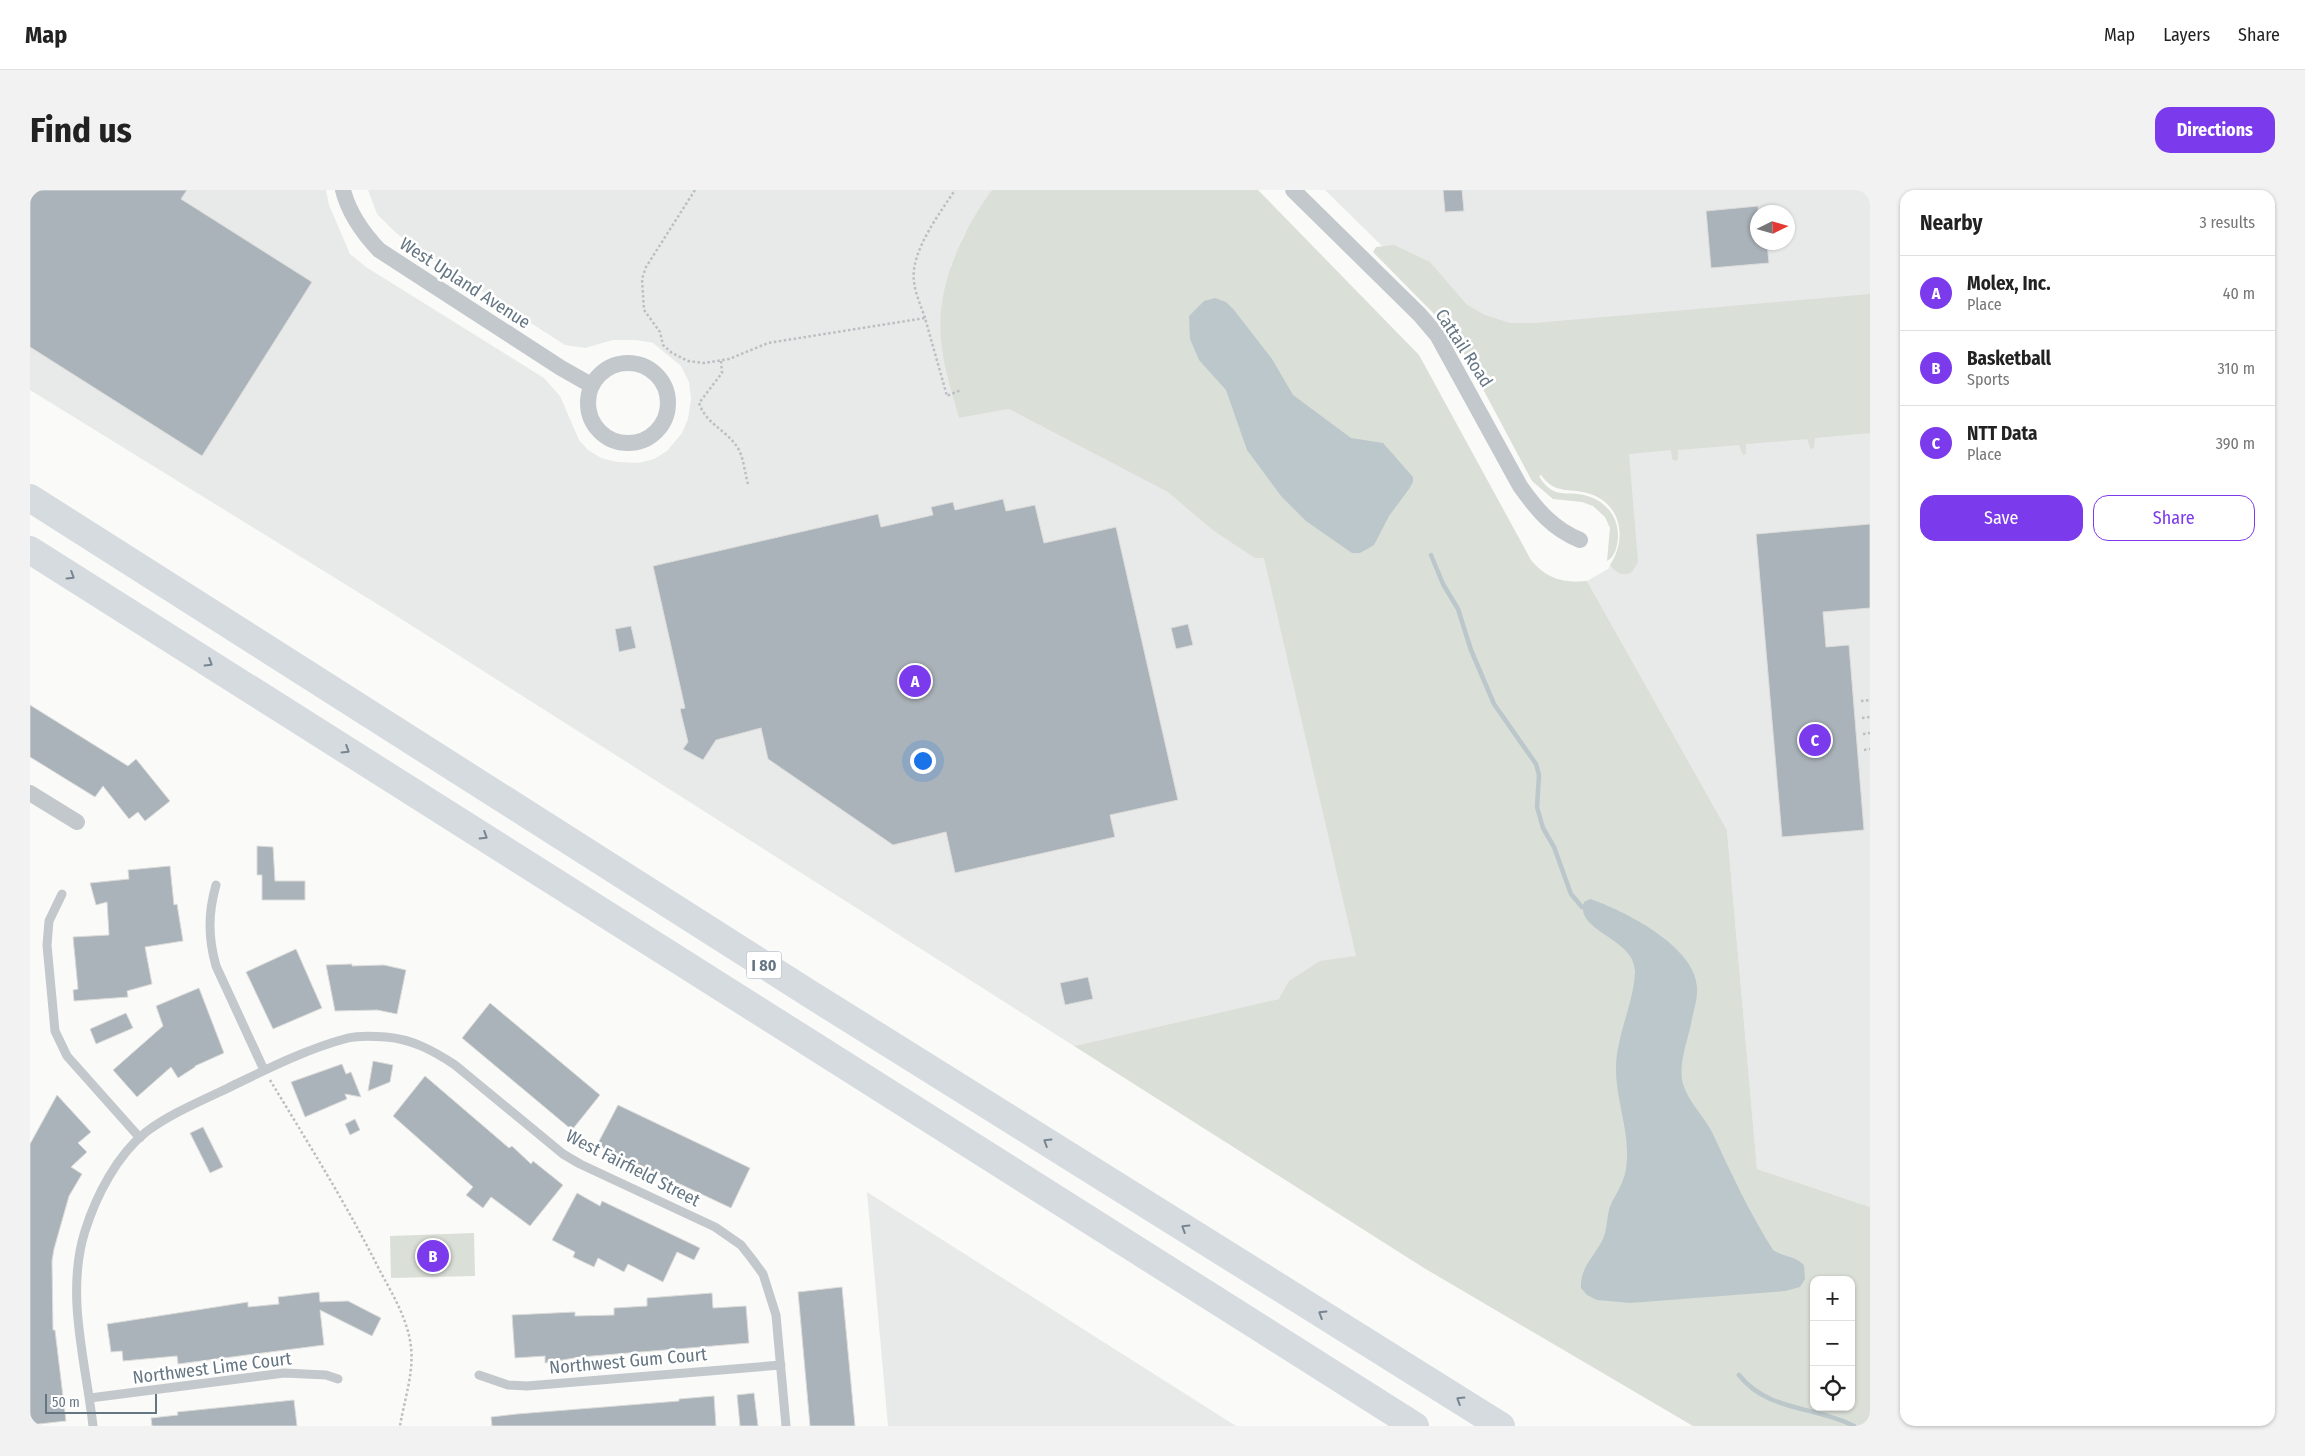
<!DOCTYPE html>
<meta charset="utf-8">
<style>
body{margin:0;font-family:"Fira Sans Condensed",sans-serif;background:#f2f2f2;color:#222}
.controls{position:absolute;right:15px;bottom:15px;display:grid;overflow:hidden;border-radius:10px;box-shadow:0 1px 4px #0004}
.controls button{width:45px;height:45px;display:grid;place-items:center;padding:0;border:0;border-bottom:1px solid #e0e0e0;background:#fff;color:#222;font:25px sans-serif}
.compass{position:absolute;left:1720px;top:15px;width:45px;height:45px;border-radius:50%;background:#fff;box-shadow:0 1px 4px #0004;rotate:85deg}
.scale{position:absolute;left:15px;bottom:12px;width:112px;box-sizing:border-box;padding-left:5px;border:2px solid #657683;border-top:0;font-size:14px;line-height:18px;white-space:nowrap;color:#657683;-webkit-text-stroke:4px #fff;paint-order:stroke}
.you{position:absolute;left:892px;top:570px;width:18px;height:18px;margin:-12px;border:4px solid #fff;border-radius:50%;background:#1a73e8;box-shadow:0 0 0 8px #1a73e833}
.badge{display:grid;place-items:center;width:32px;height:32px;border-radius:50%;background:#7c3aed;color:#fff;font-size:16px;font-weight:700}
.pin{position:absolute;translate:-50% -50%;border:2px solid #fff;box-shadow:0 1px 5px #0006}
.list{margin:0;padding:0;list-style:none}
h2{display:flex;justify-content:space-between;align-items:center;height:65px;margin:0;padding:0 20px;font-size:21px}
h2 small{font-size:16px;font-weight:400;color:#767676}
.list li{display:grid;grid-template-columns:32px 1fr auto;gap:15px;align-items:center;box-sizing:border-box;height:75px;padding:0 20px;border-top:1px solid #e0e0e0}
.list b{display:block;font-size:19px;white-space:nowrap}
.list p{margin:0;font-size:16px;white-space:nowrap;color:#767676}
.list em{font-size:16px;font-style:normal;color:#767676}
.actions{display:flex;gap:10px;padding:15px 20px}
.actions a{flex:1;padding:11px 0;border:1px solid #7c3aed;border-radius:15px;text-align:center;font-size:18px;color:#7c3aed}
.actions .main{background:#7c3aed;color:#fff}
.icon{flex:none;width:28px;height:28px;fill:none;stroke:currentColor;stroke-width:2;stroke-linecap:round;stroke-linejoin:round}
.map{position:relative;flex:none;width:1840px;height:1236px;overflow:hidden;border-radius:15px}
header{display:flex;align-items:center;gap:30px;box-sizing:border-box;height:70px;padding:0 25px;background:#fff;border-bottom:1px solid #e0e0e0}
header strong{font-size:24px}
nav{display:flex;gap:28px;margin-inline-start:auto;font-size:18px}
.intro{display:flex;align-items:center;justify-content:space-between;box-sizing:border-box;height:120px;padding:0 30px}
h1{margin:0;font-size:35px}
.button{padding:12px 22px;border-radius:15px;background:#7c3aed;color:#fff;font-size:18px;font-weight:700}
main{display:flex;gap:30px;padding:0 30px}
aside{flex:1;background:#fff;border-radius:15px;box-shadow:0 1px 4px #0004}
.map>svg:first-child{display:block}
.built{fill:#e8e9e9;fill-rule:evenodd}
.green{fill:#dadfd7;fill-rule:evenodd}
.water{fill:#bbc7cb}
.lines{fill:none;stroke-linecap:round;stroke-linejoin:round}
.stream{stroke:#bbc7cb;stroke-width:4.5}
.building{fill:#aab3b9;stroke:#dcdcda}
.path{stroke:#bbbfc2;stroke-width:2.5;stroke-dasharray:2.5 2.5;stroke-linecap:butt}
.lane{stroke:#c3c8cc;stroke-width:9}
.street{stroke:#c3c8cc;stroke-width:16}
.highway{stroke:#d6dbdf;stroke-width:28}
.oneway{stroke:#768591}
.labels{text-anchor:middle;dominant-baseline:central;stroke-width:5;stroke-linejoin:round;paint-order:stroke}
.shield{fill:#fff;stroke:#939fa8;stroke-width:1}
.shield-label{font-size:16px;font-weight:bold;fill:#657683}
.street-label{font-size:18px;fill:#657683;stroke:#fff}
</style>
<header>
<strong>Map</strong>
<nav><a>Map</a><a>Layers</a><a>Share</a></nav>
</header>
<div class="intro"><h1>Find us</h1><a class="button">Directions</a></div>
<main>
<div class="map">
<svg width="1840" height="1236" viewBox="0 0 1840 1236">
<rect width="100%" height="100%" fill="#fafaf8"/>
<path class="built" d="M0,0H296L299,15L320,64L336,77L514,188L530,206L549,250L558,260L571,268L587,272L609,273L624,269L637,261L652,243L658,229L661,209L659,192L651,176L623,153L606,150H583L555,158L535,155L395,65L365,42L347,24L338,0H962L933,46L921,75L911,149L929,228L979,219L1230,349L1332,790L1044,856L365,425L0,200Z
M1295,0H1840V1017L1727,979L1697,640L1557,391L1578,379L1589,363L1591,346L1587,325L1406,109ZM1728,22H1758V52H1728Z
M837,1002L1206,1236H858Z"/>
<path class="green" d="M962,0H1228L1389,165L1501,370C1517,389 1533,393 1557,391L1697,640L1727,979L1840,1017V1236H1663L1394,1078L1044,856L1249,809L1259,791L1290,771L1326,766L1234,368H1225L1184,341L1138,302L979,219L929,228C922,202 913,176 911,149C906,97 931,42 962,0ZM1784,1090H1821V1217H1784Z
M1364,55L1400,72L1437,115L1455,125L1480,133H1505L1840,104V243L1785,248L1784,257L1781,260L1777,249L1716,254V264L1713,265L1709,255L1648,260V269L1646,271L1642,269L1641,260L1599,264L1608,372L1602,382C1593,387 1586,383 1580,375C1596,351 1593,317 1563,305C1541,296 1527,307 1511,285L1509,286C1513,293 1518,299 1526,302C1533,304 1541,303 1548,304C1572,307 1589,324 1588,348C1587,357 1585,367 1577,371L1580,338L1575,327L1563,316L1552,312L1523,309L1502,291L1430,156L1411,131L1343,62L1346,57Z
M444,1043L445,1086L361,1088L360,1046Z"/>
<path class="water" d="M1185,108L1196,112L1204,120L1242,169L1263,205L1321,248L1353,253L1383,287V292L1379,299L1359,326L1344,355L1330,363H1322L1276,331L1251,306L1217,260L1196,200L1169,170L1160,149L1159,126L1174,111Z
M1560,709C1593,720 1665,756 1667,797C1668,809 1663,822 1661,834C1657,853 1648,875 1653,894C1659,913 1673,925 1682,942C1701,983 1719,1022 1743,1060C1753,1067 1765,1066 1774,1075L1775,1089L1770,1097L1755,1101L1600,1113L1567,1110L1557,1105L1551,1098C1550,1078 1563,1068 1572,1051C1578,1040 1576,1026 1581,1014C1586,1004 1592,995 1595,984C1603,948 1586,915 1586,879C1586,846 1603,816 1605,783C1607,748 1544,742 1554,712Z"/>
<g class="lines">
<path class="stream" d="M1401,365L1413,394L1428,419L1441,460L1464,514L1506,574L1509,585L1507,617L1513,638L1524,657L1541,704L1552,717
M1709,1185C1738,1222 1786,1216 1824,1236"/>
</g>
<path class="building" d="M0,0H157L151,9L282,92L172,266L0,157Z
M1413,0H1432L1434,21L1415,22Z
M1728,16V52H1737L1739,73L1681,78L1676,21Z
M973,309L976,321L1005,315L1014,353L1086,337L1148,610L1080,625L1085,647L925,683L916,642L863,655L738,569L731,538L686,550L673,570L653,559L658,552L650,519L655,518L623,376L848,324L851,337L903,325L901,317L923,312L925,320Z
M1840,334V418L1793,422L1796,457L1819,455L1834,640L1752,647L1726,344Z
M1158,434L1163,455L1146,459L1141,438Z
M601,436L606,458L589,462L585,439Z
M0,515L98,576L106,569L140,611L115,631L108,622L99,629L73,596L65,607L0,567Z
M227,656L243,657L245,691H275V710H232V685H227Z
M140,676L144,715L147,714L153,751L115,757L122,794L97,801L98,807L44,811L43,800L48,799L43,747L79,745L77,712L66,715L60,693L99,689L98,680Z
M266,759L292,818L243,839L216,782Z
M322,774V776L354,775L376,780L367,824L347,820L305,821L296,775Z
M1058,787L1063,809L1035,815L1030,793Z
M169,798L194,863L165,876V877L148,888L141,877L107,907L83,880L133,836L126,816Z
M460,813L570,905L542,940L432,848Z
M96,823L103,838L66,854L60,839Z
M343,871L363,875L360,892L338,901Z
M312,874L316,884L321,882L331,907L315,904L317,909L275,927L261,892Z
M395,886L479,958L482,956L501,974L503,971L533,995L500,1036L461,1007L453,1018L436,1005L443,997L363,926Z
M27,905L61,942L48,953L57,962L41,977L52,984L39,1006L24,1059L22,1071L23,1140H25L36,1231L0,1235V954Z
M588,915L720,978L701,1018L567,955Z
M325,929L330,940L320,945L315,934Z
M173,937L193,977L180,983L160,943Z
M547,1003L570,1016L572,1011L670,1058L664,1070L647,1062L633,1092L598,1074L594,1082L568,1068L564,1077L543,1067L545,1062L522,1050Z
M812,1097L825,1236H780L768,1102Z
M289,1102L290,1112L318,1111L351,1128L342,1146L290,1120L294,1155L148,1174L147,1166L93,1171L92,1161L81,1162L77,1134L218,1112V1117L249,1114L248,1107Z
M682,1103L683,1118L716,1116L719,1153L550,1167L515,1173V1166L485,1168L482,1125L545,1122V1126L584,1125V1118L617,1116V1108Z
M724,1203L728,1236H710L707,1205Z
M684,1206L686,1236H462L461,1227L487,1224L649,1211V1209Z
M264,1210L267,1236H122L121,1228L148,1225L147,1222Z"/>
<g class="lines">
<path class="path" d="M665,0L616,77L612,89L614,120L630,142L633,155L642,163L658,171L674,173L699,169L738,153L895,128L917,206L931,200
M895,128C891,116 885,103 884,91C880,62 910,23 925,0
M691,171L692,183L669,213C677,236 698,240 709,260C714,270 715,284 718,294
M1831,511L1840,510
M1832,528L1840,527
M1833,544L1840,543
M1834,560L1840,559
M240,890C278,953 317,1015 350,1081C363,1105 378,1130 381,1157C384,1183 374,1211 370,1236"/>
<path class="lane" d="M186,695C178,723 178,747 186,776L234,880
M32,704L19,731L17,755L25,841L37,866L110,948
M449,1185L478,1195L497,1196L751,1175
M60,1208L254,1183L296,1185L308,1189
M63,1236C56,1173 35,1104 55,1041C66,1006 87,965 116,942C140,924 169,912 196,899C235,880 276,859 318,848C330,845 344,846 356,847C382,849 404,861 425,875L533,964L550,974L685,1037L711,1055L722,1069L733,1084L746,1125L756,1236"/>
<path class="street" d="M313,0C319,24 333,43 349,60L531,178L561,195
M1263,0L1390,125L1407,145L1490,296C1507,320 1523,339 1550,350
M558 213a40 40 0 1 1 80 0a40 40 0 1 1-80 0Z
M0,603L47,632"/>
<path class="highway" d="M0,308L780,804L1471,1236
M0,360L1385,1236"/>
</g>
<defs><path id="oneway-chevron" d="M-2-3.5L2.5 0L-2 3.5" fill="none" stroke-width="1.6" stroke-linecap="round" stroke-linejoin="round" transform="scale(1.25)"/></defs>
<g class="oneway">
<use href="#oneway-chevron" transform="translate(41 386) rotate(32)"/>
<use href="#oneway-chevron" transform="translate(179 473) rotate(32)"/>
<use href="#oneway-chevron" transform="translate(316 560) rotate(32)"/>
<use href="#oneway-chevron" transform="translate(454 646) rotate(32)"/>
<use href="#oneway-chevron" transform="translate(1017 952) rotate(-148)"/>
<use href="#oneway-chevron" transform="translate(1155 1038) rotate(-148)"/>
<use href="#oneway-chevron" transform="translate(1292 1124) rotate(-148)"/>
<use href="#oneway-chevron" transform="translate(1430 1210) rotate(-148)"/>
</g>
<g class="labels">
<rect class="shield" x="716.5" y="761.5" width="35" height="27" rx="4"/>
<g class="shield-label">
<text x="734" y="775">I 80</text>
</g>
<g class="street-label">
<text transform="translate(435 93) rotate(33)">West Upland Avenue</text>
<text transform="translate(1434 158) rotate(57)">Cattail Road</text>
<text transform="translate(603 978) rotate(27)">West Fairfield Street</text>
<text transform="translate(598 1171) rotate(-5)">Northwest Gum Court</text>
<text transform="translate(182 1178) rotate(-7)">Northwest Lime Court</text>
</g>
</g>
</svg>
<div class="controls">
<button>+</button>
<button>−</button>
<button><svg class="icon" aria-label="locate" viewBox="0 0 24 24"><circle cx="12" cy="12" r="6"/><path d="M12 2v4M12 18v4M2 12h4M18 12h4"/></svg></button>
</div>
<svg class="compass" viewBox="-18 -18 36 36"><path d="M0-13l5 13h-10z" fill="#e53935"/><path d="M0 13l5-13h-10z" fill="#767676"/></svg>
<div class="scale">50 m</div>
<div class="you"></div>
<div class="pin badge" style="left:885px;top:491px">A</div>
<div class="pin badge" style="left:403px;top:1066px">B</div>
<div class="pin badge" style="left:1785px;top:550px">C</div>
</div>
<aside>
<h2>Nearby<small>3 results</small></h2>
<ul class="list">
<li><span class="badge">A</span><div><b>Molex, Inc.</b><p>Place</p></div><em>40 m</em></li>
<li><span class="badge">B</span><div><b>Basketball</b><p>Sports</p></div><em>310 m</em></li>
<li><span class="badge">C</span><div><b>NTT Data</b><p>Place</p></div><em>390 m</em></li>
</ul>
<div class="actions"><a class="main">Save</a><a>Share</a></div>
</aside>
</main>
